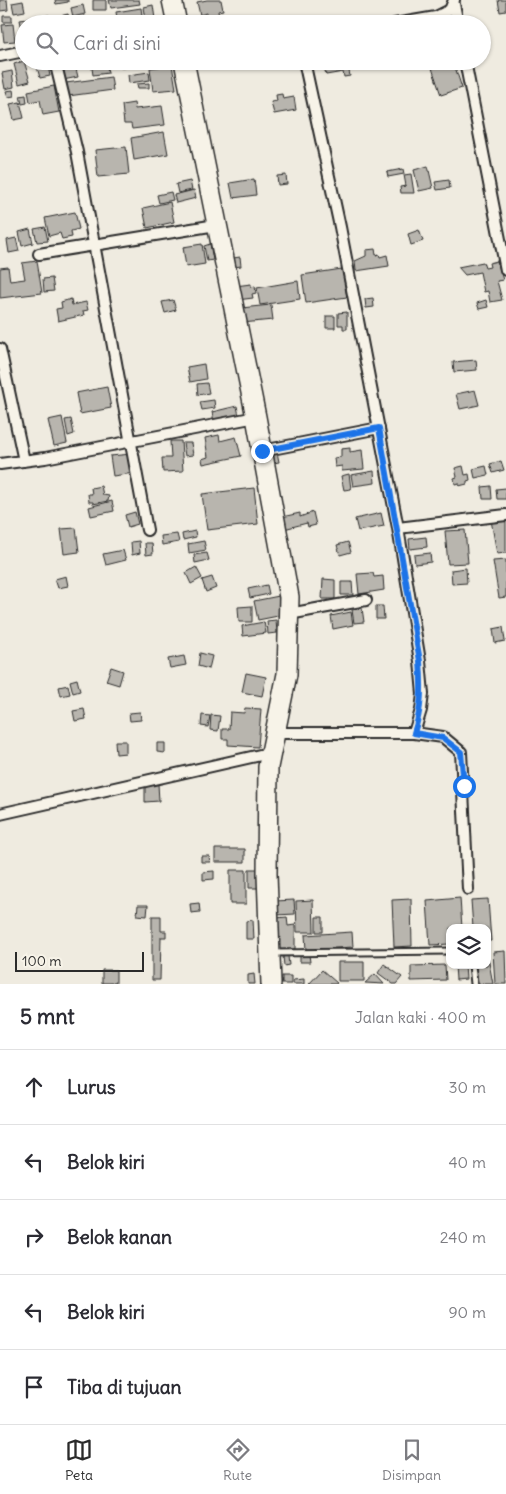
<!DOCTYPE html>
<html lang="id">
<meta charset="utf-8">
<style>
body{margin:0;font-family:Delius,sans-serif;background:#f2f2f3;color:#2b2b33}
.controls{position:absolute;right:15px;bottom:15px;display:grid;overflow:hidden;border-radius:10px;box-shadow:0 1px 4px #0004}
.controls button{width:45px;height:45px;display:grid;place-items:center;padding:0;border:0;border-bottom:1px solid #e1e1e2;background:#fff;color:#2b2b33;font:25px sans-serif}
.scale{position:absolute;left:15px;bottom:12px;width:129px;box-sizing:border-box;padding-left:5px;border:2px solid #2b2b2b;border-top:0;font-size:14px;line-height:18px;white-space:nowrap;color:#2b2b2b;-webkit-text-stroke:4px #f7f3e8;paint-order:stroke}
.stop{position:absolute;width:15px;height:15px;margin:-11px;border:4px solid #1a73e8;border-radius:50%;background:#fff}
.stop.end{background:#1a73e8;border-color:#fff;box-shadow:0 1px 5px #0008}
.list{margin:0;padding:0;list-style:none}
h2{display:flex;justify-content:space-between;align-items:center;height:65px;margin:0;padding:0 20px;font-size:21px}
h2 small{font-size:16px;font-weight:400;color:#7c7c81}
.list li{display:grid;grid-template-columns:32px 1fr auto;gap:15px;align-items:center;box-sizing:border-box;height:75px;padding:0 20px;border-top:1px solid #e1e1e2}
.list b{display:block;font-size:19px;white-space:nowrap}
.list em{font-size:16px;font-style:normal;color:#7c7c81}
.icon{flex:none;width:28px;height:28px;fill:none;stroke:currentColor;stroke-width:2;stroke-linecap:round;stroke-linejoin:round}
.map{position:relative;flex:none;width:506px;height:984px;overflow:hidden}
.search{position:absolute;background:#fff;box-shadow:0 1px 4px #0004;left:15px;right:15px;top:15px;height:55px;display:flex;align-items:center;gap:12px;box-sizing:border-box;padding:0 18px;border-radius:28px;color:#7c7c81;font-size:19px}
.sheet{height:440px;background:#fff}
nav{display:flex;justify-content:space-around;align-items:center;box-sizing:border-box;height:70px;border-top:1px solid #e1e1e2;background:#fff;font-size:14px;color:#7c7c81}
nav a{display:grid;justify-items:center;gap:2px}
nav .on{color:#2b2b2b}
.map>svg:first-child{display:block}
.building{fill:#b8b5ae;stroke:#2b2b2b}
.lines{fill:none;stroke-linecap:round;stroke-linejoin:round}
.lane-casing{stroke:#2b2b2b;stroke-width:9}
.street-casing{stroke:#2b2b2b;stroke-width:14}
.highway-casing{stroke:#2b2b2b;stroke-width:22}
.lane{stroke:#f7f3e8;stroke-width:5}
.street{stroke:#f7f3e8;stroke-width:10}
.highway{stroke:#f7f3e8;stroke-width:19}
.route{stroke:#1a73e8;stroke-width:6}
</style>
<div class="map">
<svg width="506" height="984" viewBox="0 0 506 984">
<rect width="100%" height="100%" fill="#efebe0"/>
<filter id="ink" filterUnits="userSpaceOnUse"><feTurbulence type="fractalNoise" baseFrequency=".02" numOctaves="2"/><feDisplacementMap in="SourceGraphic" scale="10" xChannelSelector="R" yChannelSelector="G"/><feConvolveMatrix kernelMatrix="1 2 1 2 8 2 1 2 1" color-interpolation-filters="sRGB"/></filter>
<g filter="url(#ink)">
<path class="building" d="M0,0H7L8,10L0,11Z
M55,0H68V2L56,4Z
M93,0H106V10H93Z
M109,0H139L140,4L111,8Z
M207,0H221L223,10L218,11L220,22L209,24L207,13L200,15L197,2Z
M498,0H506V11L500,12Z
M23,1L25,11L14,13L12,3Z
M83,5L85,14L73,17L71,8Z
M153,5L155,19L146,20L144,7Z
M141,8L143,23L118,24L116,12Z
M68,14L70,24H57L56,17Z
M49,15L51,24H40L38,17Z
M3,16H12V22H3Z
M85,16L87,24H76L74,19Z
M34,18L35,24H24L23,34L20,20Z
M13,24L15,41L4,42L2,25Z
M24,61L30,81L19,84L14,64Z
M47,61L50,76L40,78L36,63Z
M59,61H74L78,77L63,80Z
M91,61H106L108,73L93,75Z
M120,61H131L132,67L121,68Z
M352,61L353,65L348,66L350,76L344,77L343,72L326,75L323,62Z
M443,61H453L462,88L441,95L431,65Z
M172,65L176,89L153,91L150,68Z
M12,71L14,87L5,89L2,73Z
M149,72L150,80L129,83L128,75Z
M111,77L113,90L68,96L66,83Z
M149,83V88H138L137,84Z
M54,86L59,112L43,115L40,100L30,102L28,91Z
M13,90L14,96L8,97L6,91Z
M282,94L283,99L294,97L296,110L274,114L271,102L277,101L276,95Z
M26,95L27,103L22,104L20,96Z
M20,102L24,118L14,120L10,104Z
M134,103L135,109L162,106L165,125L132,129L131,124H124L122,105Z
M164,132L168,154L134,160L131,138Z
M126,147L129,174L98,177L95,150Z
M428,166L433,188L419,191L414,170Z
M403,169L404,174L388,177L387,172Z
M411,174L414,193H401L400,187L406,186L404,175Z
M286,175L287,184L278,185L277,176Z
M254,179L256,195L233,198L230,183Z
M449,180L450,188L437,190L435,182Z
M190,181L192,190L178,193L176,184Z
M194,190L196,198L176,203L174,195Z
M171,192L173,200L159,203L157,195Z
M170,202L174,222L147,228L143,208Z
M75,212L79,229L71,231L72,237L62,239L60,233L49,236L45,218Z
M45,227L48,241L37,242L34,229Z
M30,229L33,243L22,246L19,232Z
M419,230L423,241L411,245L408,234Z
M16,238L19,251L9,253L7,240Z
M202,244L205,264L186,267L183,247Z
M210,244L213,260L207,261L204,246Z
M375,249L376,255L379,254L380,257L387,255L389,266L356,271L355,261L366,256V250Z
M240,257L241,266L228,268L227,259Z
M37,261L42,293L0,298V268L8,267L10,281L25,279L22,263Z
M497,261L503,280L497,281L502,300L490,302L488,291L484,292L480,272L465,275L458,267L483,262L485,268L490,267L489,263Z
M342,269L347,297L306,303L302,275Z
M52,278L54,291L44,292L43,279Z
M298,281L300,299L260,305L257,288Z
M251,284V287L255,286L256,293L252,294L253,298L237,300L235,286Z
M373,298L374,307L366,308L365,299Z
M71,299L72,305L86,302L88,310L83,311L84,315L58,321L56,309L62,308L61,302Z
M173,300L176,310L165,313L162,302Z
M486,300L488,307L479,309L477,303Z
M271,305L273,320L242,323L241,308Z
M347,312V329H343V325H338V313Z
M326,316H335V328H326Z
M476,360L477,370L454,372L453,362Z
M204,364L206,379L190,382L187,367Z
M207,383L209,393L198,395L197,384Z
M107,387L111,408L80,414L76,393Z
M475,390L479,405L460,409L456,394Z
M214,400L215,408L202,410L200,402Z
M237,406L239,416L214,421L212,412Z
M62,417L67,443L54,446L48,420Z
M71,419L74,434L68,436L65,420Z
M219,435L220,441L236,437L241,456L203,464L202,459L208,457L205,438Z
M170,441H181L183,471L163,472L162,458H171Z
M183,443H191L193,455L185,456Z
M350,448V452L362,450L364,469L342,471V466L335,467L334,458L341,457V449Z
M277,452L279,462L268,464L266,454Z
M132,454L134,473L113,476L110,456Z
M501,461L504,470L493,473L490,464Z
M463,466L465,475L469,474L470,480L467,481V484L459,486V483L455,484L454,478L457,477L455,468Z
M486,466L488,475L475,478L473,469Z
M374,471L375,483L353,486L351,475Z
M349,474L351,489L344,490L341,476Z
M101,486L103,495L109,496L108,501L93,504V502H89L88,494H92L91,488Z
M491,486L492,499H483L482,487Z
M254,488L258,524L207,530L202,494Z
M506,488V499H497L496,489Z
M112,501L114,511L91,516L89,507Z
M135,512L138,524L128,527L125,515Z
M313,512L316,525L308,527L307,523L284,529L282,517L300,513V517Z
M381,513L384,526L358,531L355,519Z
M506,517V553L497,554L491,520Z
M76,528L79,552L64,554L61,529Z
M465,530L468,563L448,564L445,531Z
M195,531L196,537L183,540L182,534Z
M177,534L179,542L162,545L161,536Z
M426,537L427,547L410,549L409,539Z
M139,541L140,553L132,555L131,542Z
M204,541L206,550L189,553L188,544Z
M348,542L351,552L340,555L337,545Z
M145,543H152L153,554L146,555Z
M123,550L126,560L106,565L103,554Z
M207,553L209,560L195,563L194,555Z
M430,553L431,562L415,564L414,555Z
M506,560V597L499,598L493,561Z
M196,567L202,578L191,584L186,573Z
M466,568L467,583L452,584L451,570Z
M373,573L374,577L383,576L384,590L359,594L357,574Z
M66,576L68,586L58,588L55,579Z
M212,577L216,588L206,592L202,580Z
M323,579L335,580V599H322Z
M341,582H352L353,595H341Z
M267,585L269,594L250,598L248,589Z
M279,596L283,615L258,620L254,601Z
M252,606V622H239L238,607Z
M376,606H383L384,619H376Z
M362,608L364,622L354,623L352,610Z
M351,612L353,625L333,629L331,616Z
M276,620L277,633L268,634L267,621Z
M264,622L266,633L243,636L242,626Z
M503,627L505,641L495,643L493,629Z
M200,653L212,656L209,669L198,666Z
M184,656L186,665L170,668L168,659Z
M111,667L123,671L119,685L106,681Z
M246,673L266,677L262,696L242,692Z
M77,679L80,691L73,693L70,681Z
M68,685L70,694L61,696L59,687Z
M245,708L261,709L258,747L228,745V739H222V729H229L230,712L244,713Z
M84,709L86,719L75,721L73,711Z
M140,712L141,720L130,721L129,713Z
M202,715L210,716L208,727L201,726Z
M211,715L220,716L218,731L210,730Z
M115,741H126V753L116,754Z
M157,743H165V753L157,752Z
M158,784L159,801L145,802V785Z
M215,849H245V862H215Z
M201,856H209L210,862H201Z
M249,869H259V888H249Z
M230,870H246V904H230Z
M214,871V879L203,880V872Z
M460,898L462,928H450V944L430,945L427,901Z
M411,899L412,946L394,947L392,900Z
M488,899L491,941H487V928H473L471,900Z
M294,900L295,914L276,915L275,901Z
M313,900L314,932H297L296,901Z
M199,903L200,912L191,913L190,904Z
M138,905H148L147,916L137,915Z
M152,916H161V931H166V937H161L160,980H152Z
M287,917L288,926L295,925V949L277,950L276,918Z
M316,917H323V932H316Z
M253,920L254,939H246V921Z
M352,932L353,947L306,950L305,935Z
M505,951L506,984H495L493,952Z
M487,952L493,984H478L475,965H487Z
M309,955L310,962H300V956Z
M283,956H288L289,965L284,966Z
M338,962H364V981H338Z
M384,964L402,977L396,984H393L378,973Z
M445,965L446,980L411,981V966Z
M455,965H465L466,979L456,980Z
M102,970H116V983H102Z
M322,970L337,983L336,984H309Z
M254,974L255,984H248V975Z
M375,974L384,984L365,983Z
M282,976H291V984H282Z
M304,979V984H293V980Z"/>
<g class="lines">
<defs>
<path id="lane" d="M273,953L450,951
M472,965L474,984"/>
<path id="street" d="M454,4L458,24
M395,24L436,17L450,10L454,0
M0,56L24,51
M55,61L77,152L147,530
M304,61L340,227L398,528L420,661L423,694L421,710L414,733
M465,61L506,270
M39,254L216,225
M0,349L24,461
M262,451L379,428
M0,464L45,458L256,417
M398,528L506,515
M289,614L366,600
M273,733H414L443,737L461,752L468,889
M0,814L269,753"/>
<path id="highway" d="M172,0L177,24
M184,61L256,417L289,597L287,674L268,767L267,874L271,984"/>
</defs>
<use href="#lane" class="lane-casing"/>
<use href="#street" class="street-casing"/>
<use href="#highway" class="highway-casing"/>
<use href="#lane" class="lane"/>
<use href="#street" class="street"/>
<use href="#highway" class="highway"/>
</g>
</g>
<g class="lines" filter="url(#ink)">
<path class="route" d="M262,451L379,428L420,661C422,687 422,708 414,733L443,738L461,752L464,786"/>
</g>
</svg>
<div class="controls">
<button><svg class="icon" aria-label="layers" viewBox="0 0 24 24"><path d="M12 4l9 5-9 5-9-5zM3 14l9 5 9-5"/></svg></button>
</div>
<div class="scale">100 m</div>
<div class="stop" style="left:464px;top:786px"></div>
<div class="stop end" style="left:262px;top:451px"></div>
<div class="search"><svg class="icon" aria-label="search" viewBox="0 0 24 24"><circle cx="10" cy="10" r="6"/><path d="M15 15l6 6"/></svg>Cari di sini</div>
</div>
<section class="sheet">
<h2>5 mnt<small>Jalan kaki · 400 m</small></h2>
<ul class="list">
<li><svg class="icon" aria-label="ahead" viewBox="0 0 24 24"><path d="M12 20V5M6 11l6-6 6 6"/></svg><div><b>Lurus</b></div><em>30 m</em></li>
<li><svg class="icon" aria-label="left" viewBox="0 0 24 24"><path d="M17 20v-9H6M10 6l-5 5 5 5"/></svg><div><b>Belok kiri</b></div><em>40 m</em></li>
<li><svg class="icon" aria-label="right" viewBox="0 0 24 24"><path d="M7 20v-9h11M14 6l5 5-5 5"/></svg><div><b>Belok kanan</b></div><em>240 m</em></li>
<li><svg class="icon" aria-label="left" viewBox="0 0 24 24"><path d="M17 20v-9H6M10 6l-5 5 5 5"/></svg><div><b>Belok kiri</b></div><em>90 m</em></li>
<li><svg class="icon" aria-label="arrive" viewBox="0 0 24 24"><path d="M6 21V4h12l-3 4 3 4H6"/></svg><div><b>Tiba di tujuan</b></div></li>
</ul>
</section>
<nav>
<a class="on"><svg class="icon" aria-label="map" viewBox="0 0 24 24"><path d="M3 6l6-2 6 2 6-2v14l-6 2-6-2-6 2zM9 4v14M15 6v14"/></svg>Peta</a>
<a><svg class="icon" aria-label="directions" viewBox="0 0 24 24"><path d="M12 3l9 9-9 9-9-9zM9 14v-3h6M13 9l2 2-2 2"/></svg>Rute</a>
<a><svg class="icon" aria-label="saved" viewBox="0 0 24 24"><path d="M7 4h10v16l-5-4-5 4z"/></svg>Disimpan</a>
</nav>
